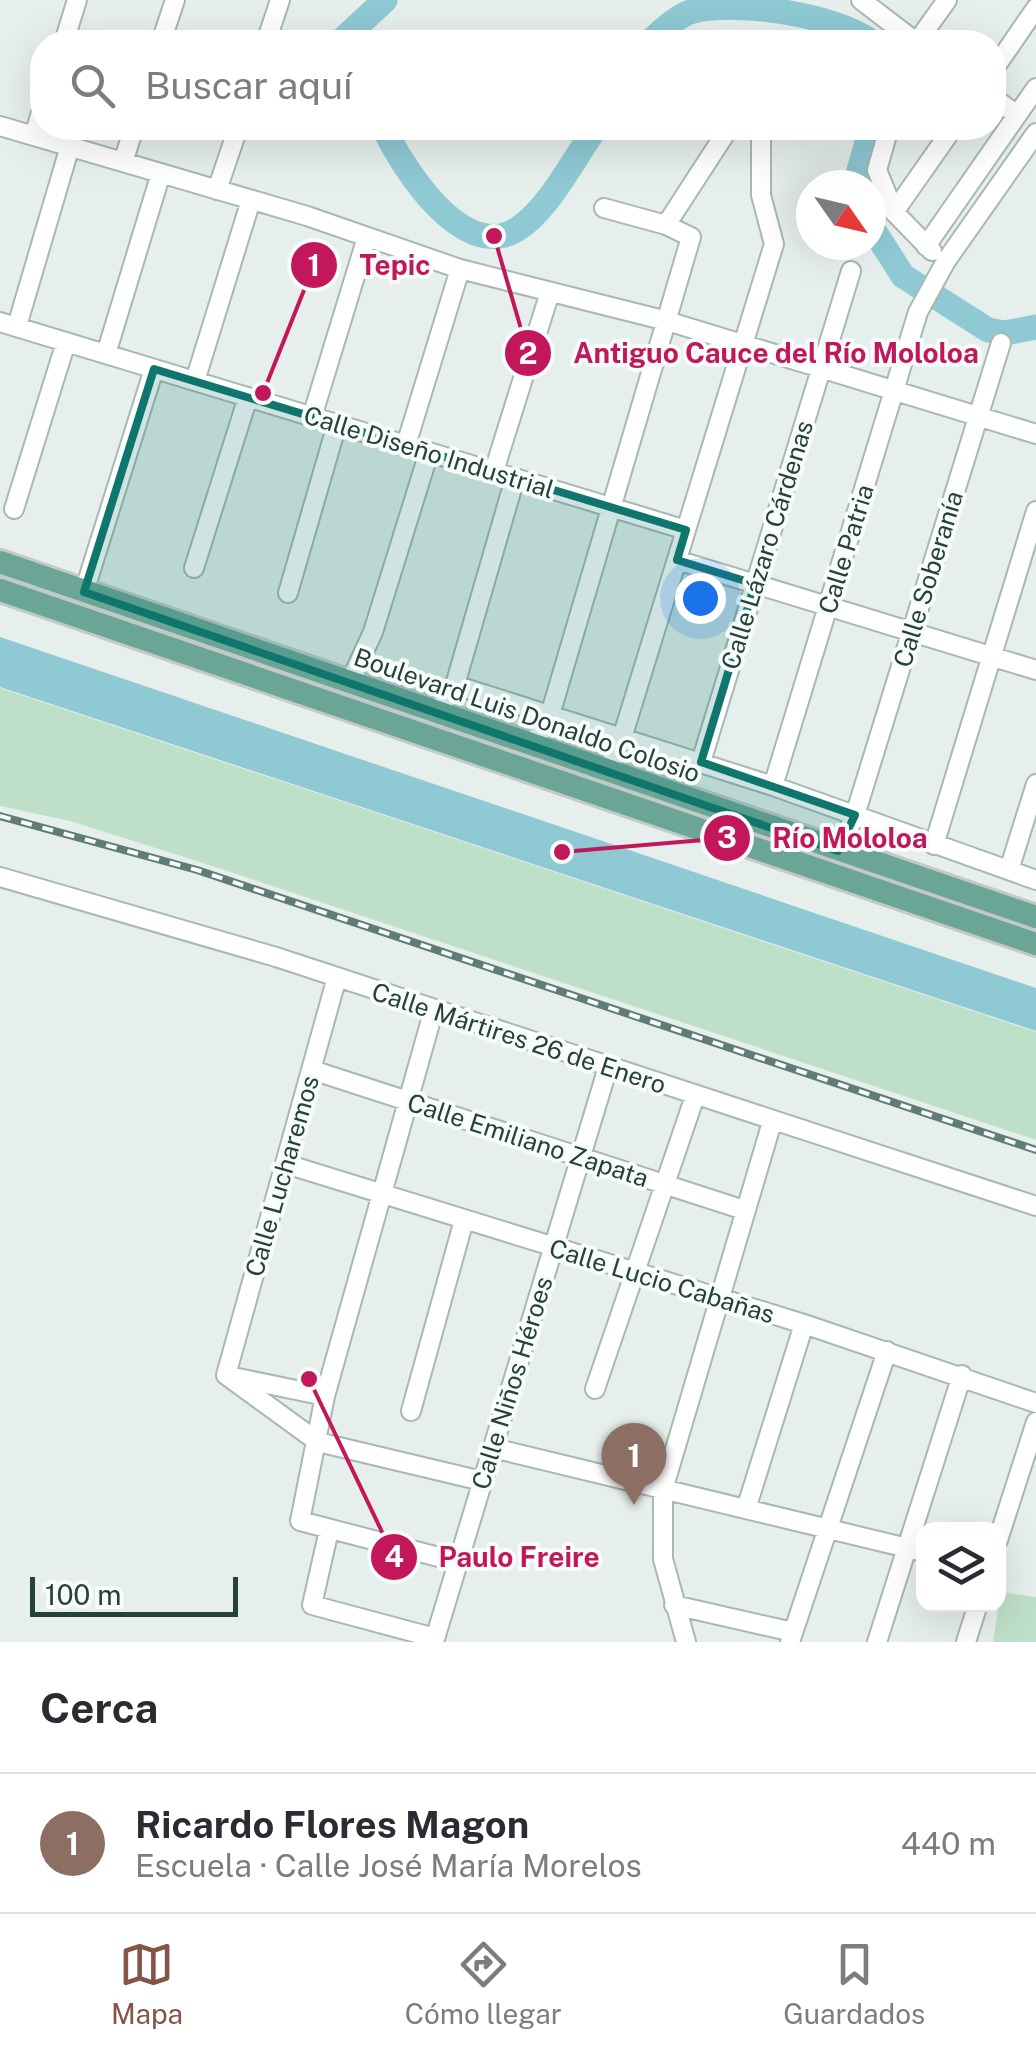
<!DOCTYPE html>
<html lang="es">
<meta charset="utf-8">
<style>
body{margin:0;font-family:"Public Sans",sans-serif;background:#f2f2f3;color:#2b2b33}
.controls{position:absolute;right:30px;bottom:30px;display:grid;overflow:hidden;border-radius:20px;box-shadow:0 10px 40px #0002}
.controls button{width:90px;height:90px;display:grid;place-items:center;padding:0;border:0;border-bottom:2px solid #e1e1e2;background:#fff;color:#2b2b33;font:50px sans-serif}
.compass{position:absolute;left:796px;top:170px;width:90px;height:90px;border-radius:50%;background:#fff;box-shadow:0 10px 40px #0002;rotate:124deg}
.scale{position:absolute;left:30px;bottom:25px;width:208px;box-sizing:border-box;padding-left:10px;border:5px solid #24423a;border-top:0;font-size:28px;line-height:35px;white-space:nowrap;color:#24423a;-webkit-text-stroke:8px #f7fbf9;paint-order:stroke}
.you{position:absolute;left:700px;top:598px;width:35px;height:35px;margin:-25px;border:8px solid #fff;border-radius:50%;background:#1a73e8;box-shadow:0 0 0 15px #1a73e833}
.badge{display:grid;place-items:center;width:65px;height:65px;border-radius:50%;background:#855347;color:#fff;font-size:32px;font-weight:700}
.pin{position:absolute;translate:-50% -82px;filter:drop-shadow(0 2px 5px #0008)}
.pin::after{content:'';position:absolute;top:52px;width:35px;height:30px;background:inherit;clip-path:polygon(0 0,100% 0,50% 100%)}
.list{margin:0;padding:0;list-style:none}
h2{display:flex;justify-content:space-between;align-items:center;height:130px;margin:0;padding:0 40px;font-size:42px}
h2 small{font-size:32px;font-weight:400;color:#7c7c81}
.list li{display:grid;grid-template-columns:65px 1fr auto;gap:30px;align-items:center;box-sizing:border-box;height:140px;padding:0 40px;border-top:2px solid #e1e1e2}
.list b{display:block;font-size:38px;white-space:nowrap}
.list p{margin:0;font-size:32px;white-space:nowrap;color:#7c7c81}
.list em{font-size:32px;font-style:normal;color:#7c7c81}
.icon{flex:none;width:55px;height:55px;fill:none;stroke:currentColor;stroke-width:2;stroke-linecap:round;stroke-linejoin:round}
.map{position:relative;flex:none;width:1036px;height:1642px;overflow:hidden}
.search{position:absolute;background:#fff;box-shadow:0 10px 40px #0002;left:30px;right:30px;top:30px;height:110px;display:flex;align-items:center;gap:25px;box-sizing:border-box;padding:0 35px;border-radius:40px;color:#7c7c81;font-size:38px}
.sheet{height:270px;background:#fff}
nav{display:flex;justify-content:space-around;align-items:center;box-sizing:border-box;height:140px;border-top:2px solid #e1e1e2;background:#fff;font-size:28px;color:#7c7c81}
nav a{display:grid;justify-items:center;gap:5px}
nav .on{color:#855347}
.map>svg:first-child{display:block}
.green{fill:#bfe0c8}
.water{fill:#8ec9d4}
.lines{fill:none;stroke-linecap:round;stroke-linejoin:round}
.river{stroke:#8ec9d4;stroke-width:25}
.minor-casing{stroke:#a8b8b2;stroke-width:22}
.major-casing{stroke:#c2cac8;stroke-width:28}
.minor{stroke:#fff;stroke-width:18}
.major{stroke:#6aa596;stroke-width:22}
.rail-casing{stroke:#5f7d75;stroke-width:8}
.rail{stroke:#f7fbf9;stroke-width:4;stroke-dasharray:11;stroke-linecap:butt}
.marked{fill:#0f766e;fill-opacity:0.2;stroke:#0f766e;stroke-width:8;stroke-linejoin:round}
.labels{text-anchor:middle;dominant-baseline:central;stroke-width:8;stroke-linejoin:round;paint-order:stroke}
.street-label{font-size:25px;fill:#24423a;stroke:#f7fbf9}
.leader{fill:none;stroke:#c2185b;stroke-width:4}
.callout-dot{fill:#c2185b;stroke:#f7fbf9;stroke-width:4}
.mark-label{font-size:30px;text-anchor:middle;font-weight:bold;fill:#fff}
.callout-label{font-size:28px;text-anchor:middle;font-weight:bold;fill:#c2185b;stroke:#f7fbf9;stroke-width:8;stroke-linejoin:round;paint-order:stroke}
</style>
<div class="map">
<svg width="1036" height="1642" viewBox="0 0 1036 1642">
<rect width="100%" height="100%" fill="#e6efeb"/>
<path class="green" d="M0,688L1036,1032V1140L200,862L70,821L0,806Z
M1001,1592L1036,1597V1642H993Z"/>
<path class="water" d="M0,637L1036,988V1031L0,687Z"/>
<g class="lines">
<path class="river" d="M340,42L385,0
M650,42C660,32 679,15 693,11C740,0 833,15 872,42
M384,128C402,167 462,262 516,230C549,210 573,159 596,128
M855,185L871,128
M871,226L903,276L988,330L1005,333L1036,327"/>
<defs>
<path id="minor" d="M861,0L916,42
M64,42L77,0
M161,42L175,0
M266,42L280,0
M917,42L947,0
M994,69L1036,8
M994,98L1017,115
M0,126L307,216L460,269L667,321L1036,434
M889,128L877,170L894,212L932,251
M34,136L42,109
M123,162L134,128
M217,190L238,128
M604,208L666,225
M894,212L953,128
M926,246L1036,88
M0,322L686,530
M17,326L70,146
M106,354L161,173
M195,381L251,200
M312,417L367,237
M406,445L460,269
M494,471L550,292
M14,509L66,342
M677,560L1036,670
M194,568L248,397
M84,592L154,369
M288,593L337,424
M350,682L373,632L429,452
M455,685L773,786L1036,880
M437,713L455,685L515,478
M532,746L550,715L691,237L666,225L727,131L737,128
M701,762L851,271
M607,772L622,738L774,244L761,195V130L743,128
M773,786L918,312L946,261L1036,133
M934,845L1036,511
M838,851L855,815L1001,343
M1009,870L1036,784
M0,877L276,957L1036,1206
M434,1009L325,1396L300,1521L458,1562
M312,1070L744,1210
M286,1164L804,1324L1036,1403
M226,1375L337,977
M226,1375L318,1442L482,1481
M233,1377L325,1396
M595,1389L695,1096
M411,1411L464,1220
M493,1448L924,1552
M746,1509L804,1324
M329,1530L312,1605L435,1638
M998,1540L1036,1422
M674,1605L793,1632
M434,1642L608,1067
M686,1642L663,1559V1490L772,1122
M790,1642L887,1351
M877,1642L962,1375
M966,1642L978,1604"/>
<path id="major" d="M0,562L1036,917
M0,590L1036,944"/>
</defs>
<use href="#minor" class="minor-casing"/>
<use href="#major" class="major-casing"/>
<use href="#minor" class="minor"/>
<use href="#major" class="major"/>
<defs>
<path id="rail" d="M0,816L197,870L1036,1150"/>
</defs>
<use href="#rail" class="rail-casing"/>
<use href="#rail" class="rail"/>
</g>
<path class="marked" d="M154,369L686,530L677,560L755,584L701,762L855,815L838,851L84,592Z"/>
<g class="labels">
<g class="street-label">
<text transform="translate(429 452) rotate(17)">Calle Diseño Industrial</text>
<text transform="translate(767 545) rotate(-73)">Calle Lázaro Cárdenas</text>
<text transform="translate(846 549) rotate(-73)">Calle Patria</text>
<text transform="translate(928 579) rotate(-73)">Calle Soberanía</text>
<text transform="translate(527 715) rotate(19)">Boulevard Luis Donaldo Colosio</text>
<text transform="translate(519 1038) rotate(18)">Calle Mártires 26 de Enero</text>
<text transform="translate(528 1140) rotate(18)">Calle Emiliano Zapata</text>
<text transform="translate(282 1176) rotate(-74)">Calle Lucharemos</text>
<text transform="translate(662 1281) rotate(17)">Calle Lucio Cabañas</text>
<text transform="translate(512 1383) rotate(-73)">Calle Niños Héroes</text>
</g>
</g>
<path class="leader" d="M263 393L314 265M494 236L528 353M562 852L727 838M309 1379L394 1557"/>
<g class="callout-dot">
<circle cx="263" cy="393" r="10"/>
<circle cx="494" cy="236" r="10"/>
<circle cx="562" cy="852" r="10"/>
<circle cx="309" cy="1379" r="10"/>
<circle cx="314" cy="265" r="25"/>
<circle cx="528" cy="353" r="25"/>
<circle cx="727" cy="838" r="25"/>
<circle cx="394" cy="1557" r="25"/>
</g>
<g class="mark-label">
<text x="314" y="276">1</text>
<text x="528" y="364">2</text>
<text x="727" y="848">3</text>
<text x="394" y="1567">4</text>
</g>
<g class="callout-label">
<text x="395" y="275">Tepic</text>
<text x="776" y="363">Antiguo Cauce del Río Mololoa</text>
<text x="850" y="848">Río Mololoa</text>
<text x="519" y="1567">Paulo Freire</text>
</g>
</svg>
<div class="controls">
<button><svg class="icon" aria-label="layers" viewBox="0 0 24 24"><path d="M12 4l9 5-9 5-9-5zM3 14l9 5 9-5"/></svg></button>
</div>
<svg class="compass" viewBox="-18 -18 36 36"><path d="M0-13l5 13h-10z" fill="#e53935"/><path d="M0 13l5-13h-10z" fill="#7c7c81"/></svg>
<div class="scale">100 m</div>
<div class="you"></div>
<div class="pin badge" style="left:634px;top:1505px;background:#8d6e63">1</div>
<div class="search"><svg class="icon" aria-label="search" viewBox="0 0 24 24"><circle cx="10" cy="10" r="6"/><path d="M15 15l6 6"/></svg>Buscar aquí</div>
</div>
<section class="sheet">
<h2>Cerca<small></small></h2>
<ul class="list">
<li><span class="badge" style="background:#8d6e63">1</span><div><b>Ricardo Flores Magon</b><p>Escuela · Calle José María Morelos</p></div><em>440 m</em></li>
</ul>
</section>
<nav>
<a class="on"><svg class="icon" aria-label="map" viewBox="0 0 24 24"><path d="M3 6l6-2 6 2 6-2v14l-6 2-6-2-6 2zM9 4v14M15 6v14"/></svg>Mapa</a>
<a><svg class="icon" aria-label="directions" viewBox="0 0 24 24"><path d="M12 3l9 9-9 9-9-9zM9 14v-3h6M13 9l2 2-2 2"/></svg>Cómo llegar</a>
<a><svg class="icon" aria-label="saved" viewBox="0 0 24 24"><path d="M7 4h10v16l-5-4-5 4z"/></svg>Guardados</a>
</nav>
